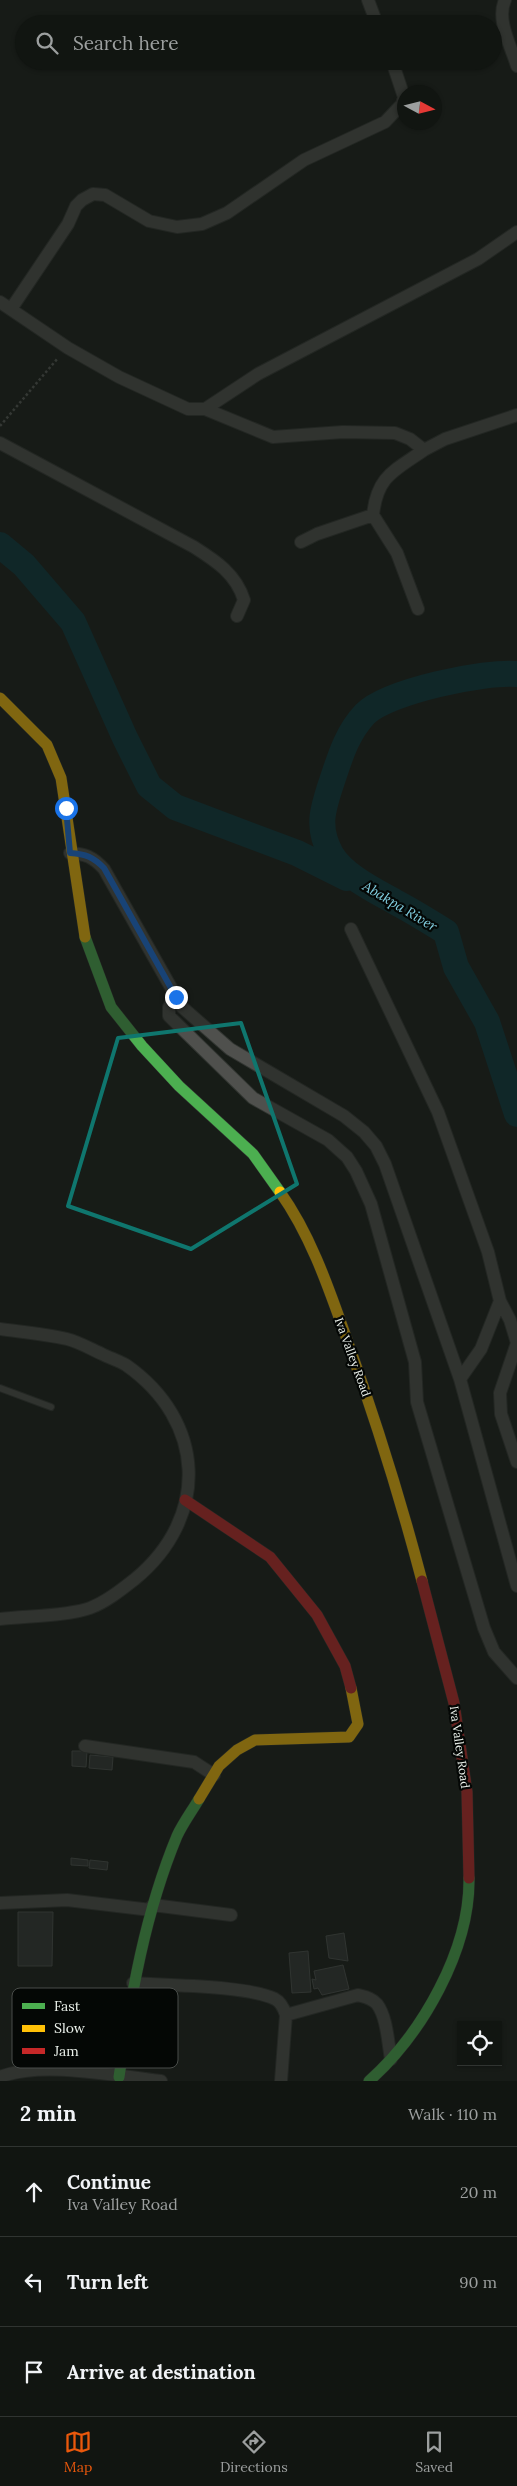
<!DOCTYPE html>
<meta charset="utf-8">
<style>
body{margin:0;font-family:Lora,serif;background:#1e221f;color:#f1f3f6}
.controls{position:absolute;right:15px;bottom:15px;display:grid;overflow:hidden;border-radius:0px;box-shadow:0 1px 4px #0004}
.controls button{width:45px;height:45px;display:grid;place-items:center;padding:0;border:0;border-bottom:1px solid #303431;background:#111511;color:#f1f3f6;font:25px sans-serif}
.compass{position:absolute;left:397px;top:85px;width:45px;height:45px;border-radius:50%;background:#111511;box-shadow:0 1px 4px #0004;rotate:97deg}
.stop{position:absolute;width:15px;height:15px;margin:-11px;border:4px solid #1a73e8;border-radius:50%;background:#fff}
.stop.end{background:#1a73e8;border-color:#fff;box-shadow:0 1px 5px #0008}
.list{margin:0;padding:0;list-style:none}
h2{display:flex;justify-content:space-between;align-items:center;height:65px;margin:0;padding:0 20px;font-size:21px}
h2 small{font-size:16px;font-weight:400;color:#9c9f9f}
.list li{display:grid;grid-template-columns:32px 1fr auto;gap:15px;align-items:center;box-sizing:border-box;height:90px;padding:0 20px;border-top:1px solid #303431}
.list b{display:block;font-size:19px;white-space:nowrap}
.list p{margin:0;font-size:16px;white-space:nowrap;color:#9c9f9f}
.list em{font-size:16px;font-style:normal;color:#9c9f9f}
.icon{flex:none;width:28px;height:28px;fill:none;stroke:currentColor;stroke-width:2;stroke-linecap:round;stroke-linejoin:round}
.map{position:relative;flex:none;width:517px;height:2081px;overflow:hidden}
.search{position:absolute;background:#111511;box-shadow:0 1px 4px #0004;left:15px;right:15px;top:15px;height:55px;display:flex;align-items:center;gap:12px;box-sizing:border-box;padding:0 18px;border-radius:28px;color:#9c9f9f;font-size:19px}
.sheet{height:335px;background:#111511}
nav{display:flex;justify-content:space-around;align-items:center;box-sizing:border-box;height:70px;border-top:1px solid #303431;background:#111511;font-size:14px;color:#9c9f9f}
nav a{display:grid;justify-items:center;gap:2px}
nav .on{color:#ea580c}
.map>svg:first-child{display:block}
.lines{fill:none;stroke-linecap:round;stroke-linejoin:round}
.river{stroke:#08353d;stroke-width:26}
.building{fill:#323634;stroke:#4d524f}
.lane-casing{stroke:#313531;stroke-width:8}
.street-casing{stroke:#313531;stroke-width:14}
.fast-casing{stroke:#313531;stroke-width:12}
.slow-casing{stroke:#313531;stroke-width:12}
.jam-casing{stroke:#313531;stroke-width:12}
.path{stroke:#585b58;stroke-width:2.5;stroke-dasharray:2.5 2.5;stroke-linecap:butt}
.lane{stroke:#4f504d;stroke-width:6}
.street{stroke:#4f504d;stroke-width:12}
.fast{stroke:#4caf50;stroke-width:11}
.slow{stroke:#ffc107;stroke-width:11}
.jam{stroke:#c62828;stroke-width:11}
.route{stroke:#1a73e8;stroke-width:6}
.marked{fill:none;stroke:#0f766e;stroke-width:4;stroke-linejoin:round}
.labels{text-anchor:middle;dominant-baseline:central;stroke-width:4.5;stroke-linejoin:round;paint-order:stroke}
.street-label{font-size:12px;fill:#ebf1eb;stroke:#040705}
.water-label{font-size:14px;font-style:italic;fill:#83d1e3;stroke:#040705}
.key{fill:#040705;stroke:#494d4a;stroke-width:1}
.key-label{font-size:14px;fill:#ebf1eb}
</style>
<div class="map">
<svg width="517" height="2081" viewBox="0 0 517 2081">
<rect width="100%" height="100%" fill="#171c17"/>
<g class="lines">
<path class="river" d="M0,545L24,565L73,622L125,738L149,786L175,807L297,853L347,878
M517,674C485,671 388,691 365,714C347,733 340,757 332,781C323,808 316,827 331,854C344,876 376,891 397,903C414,912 430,922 446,932L456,967L487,1022L517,1114"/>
</g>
<path class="building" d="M72,1751H87L86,1767L72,1766Z
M90,1755L113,1757L112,1770L89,1768Z
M71,1858L88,1860V1866L71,1865Z
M90,1860L108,1862L107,1870L89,1868Z
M18,1912H53L52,1966H18Z
M344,1933L348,1961L329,1958L326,1936Z
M308,1951L311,1992L292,1993L289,1953Z
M343,1965L349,1989L322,1995L318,1988L314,1989L312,1979L316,1980L314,1971Z"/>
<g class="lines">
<defs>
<path id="lane" d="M0,1388L51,1407"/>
<path id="street" d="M368,0L377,24
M505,0C496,20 511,46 517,66
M0,302L68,348L119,377L188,409H205L273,437L343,432L395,433L410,439L424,450L445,439L517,415
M11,309L68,224L76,206L82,200L93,194L105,195L149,221L177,227L202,224L227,213L304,160L385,122L402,104L404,97L392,61
M205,409L258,374L478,259L517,232
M0,443L194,547C216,561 236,574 244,600L237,616
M301,542L317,534L373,515
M418,609L397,553L373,515C377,476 394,471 424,450
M70,853C86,854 93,857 104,869L182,1007L230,1049L344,1116L364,1132L376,1146L385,1164L460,1379L517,1586
M351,929L438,1112L488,1252L500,1301L481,1349L460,1379
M176,997L169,1007V1016L253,1098L328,1140L347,1157L356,1171L371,1204L415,1362L417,1402L484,1628L494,1652L517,1678
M500,1301L510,1320L517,1343L500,1393L501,1414L517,1462
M0,1329C22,1332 45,1334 67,1339C79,1342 91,1349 102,1354C110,1358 119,1361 126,1365C206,1421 210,1517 135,1579C121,1590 106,1602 90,1608C69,1616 24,1616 0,1619
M85,1746L194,1762L214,1775
M0,1903L67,1900L151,1910
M153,1905L231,1915
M133,1983C169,1986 244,1985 275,1999C281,2002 284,2009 286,2015L281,2081
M286,2015L358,1995C365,1997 372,1998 377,2004C387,2017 388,2043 391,2059
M0,2077C41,2060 116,2076 161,2081"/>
<path id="fast" d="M85,937L111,1007L142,1046L179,1086L253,1154L280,1192
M119,2077C131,1995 145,1913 177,1836C183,1823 192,1811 199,1799
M369,2081C422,2034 470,1950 469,1878"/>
<path id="slow" d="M0,698L47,745L61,778L85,937
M280,1192C310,1234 328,1286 345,1334C374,1415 400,1497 422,1581
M199,1799L219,1766L237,1750L255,1740L349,1737L358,1724L351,1688"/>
<path id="jam" d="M185,1500L270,1557L317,1615L345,1666L351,1688
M422,1581L454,1703L467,1792L469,1878"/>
</defs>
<use href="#lane" class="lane-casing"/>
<use href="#street" class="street-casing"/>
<use href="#fast" class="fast-casing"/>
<use href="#slow" class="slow-casing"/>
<use href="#jam" class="jam-casing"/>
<path class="path" d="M0,426L58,358"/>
<use href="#lane" class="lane"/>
<use href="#street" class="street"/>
<use href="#fast" class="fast"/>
<use href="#slow" class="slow"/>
<use href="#jam" class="jam"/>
</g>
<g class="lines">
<path class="route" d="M66,808L70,853C86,854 93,857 104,868L176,997"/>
</g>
<path d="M0 0H517V2081H0ZM241,1023L297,1184L191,1249L68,1206L118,1038Z" fill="#171c17" fill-opacity=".55" fill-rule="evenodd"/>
<path class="marked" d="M241,1023L297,1184L191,1249L68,1206L118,1038Z"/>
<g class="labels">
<g class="street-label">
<text transform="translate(353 1357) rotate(70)">Iva Valley Road</text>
<text transform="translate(460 1747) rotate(82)">Iva Valley Road</text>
</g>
<g class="water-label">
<text transform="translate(400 906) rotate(31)">Abakpa River</text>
</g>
</g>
<rect x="12" y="1988" width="166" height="80" rx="8" class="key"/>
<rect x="22" y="2003" width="23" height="6" fill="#4caf50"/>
<rect x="22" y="2025" width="23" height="7" fill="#ffc107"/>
<rect x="22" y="2048" width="23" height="6" fill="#c62828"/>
<g class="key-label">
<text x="54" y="2011">Fast</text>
<text x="54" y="2033">Slow</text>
<text x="54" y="2056">Jam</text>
</g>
</svg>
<div class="controls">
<button><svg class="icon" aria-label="locate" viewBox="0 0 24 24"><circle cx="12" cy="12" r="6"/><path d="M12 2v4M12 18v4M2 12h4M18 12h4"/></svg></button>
</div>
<svg class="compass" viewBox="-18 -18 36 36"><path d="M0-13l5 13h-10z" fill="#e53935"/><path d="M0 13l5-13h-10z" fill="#9c9f9f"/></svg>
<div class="stop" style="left:66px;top:808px"></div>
<div class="stop end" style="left:176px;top:997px"></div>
<div class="search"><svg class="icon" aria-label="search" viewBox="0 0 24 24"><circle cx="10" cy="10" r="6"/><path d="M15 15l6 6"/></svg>Search here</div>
</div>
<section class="sheet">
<h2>2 min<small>Walk · 110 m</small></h2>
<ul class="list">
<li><svg class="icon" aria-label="ahead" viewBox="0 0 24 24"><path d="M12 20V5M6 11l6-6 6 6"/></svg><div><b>Continue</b><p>Iva Valley Road</p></div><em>20 m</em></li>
<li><svg class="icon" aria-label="left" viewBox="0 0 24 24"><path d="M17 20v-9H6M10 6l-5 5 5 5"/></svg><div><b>Turn left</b></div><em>90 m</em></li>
<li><svg class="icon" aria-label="arrive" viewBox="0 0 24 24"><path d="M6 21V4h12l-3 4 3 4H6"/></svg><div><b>Arrive at destination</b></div></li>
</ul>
</section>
<nav>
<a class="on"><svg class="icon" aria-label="map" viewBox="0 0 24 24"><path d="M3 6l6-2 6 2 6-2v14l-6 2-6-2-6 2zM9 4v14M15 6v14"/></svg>Map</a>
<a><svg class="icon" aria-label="directions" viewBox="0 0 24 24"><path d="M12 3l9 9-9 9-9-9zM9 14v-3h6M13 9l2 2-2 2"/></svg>Directions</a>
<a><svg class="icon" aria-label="saved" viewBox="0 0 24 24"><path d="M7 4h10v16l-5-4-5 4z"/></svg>Saved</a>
</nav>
